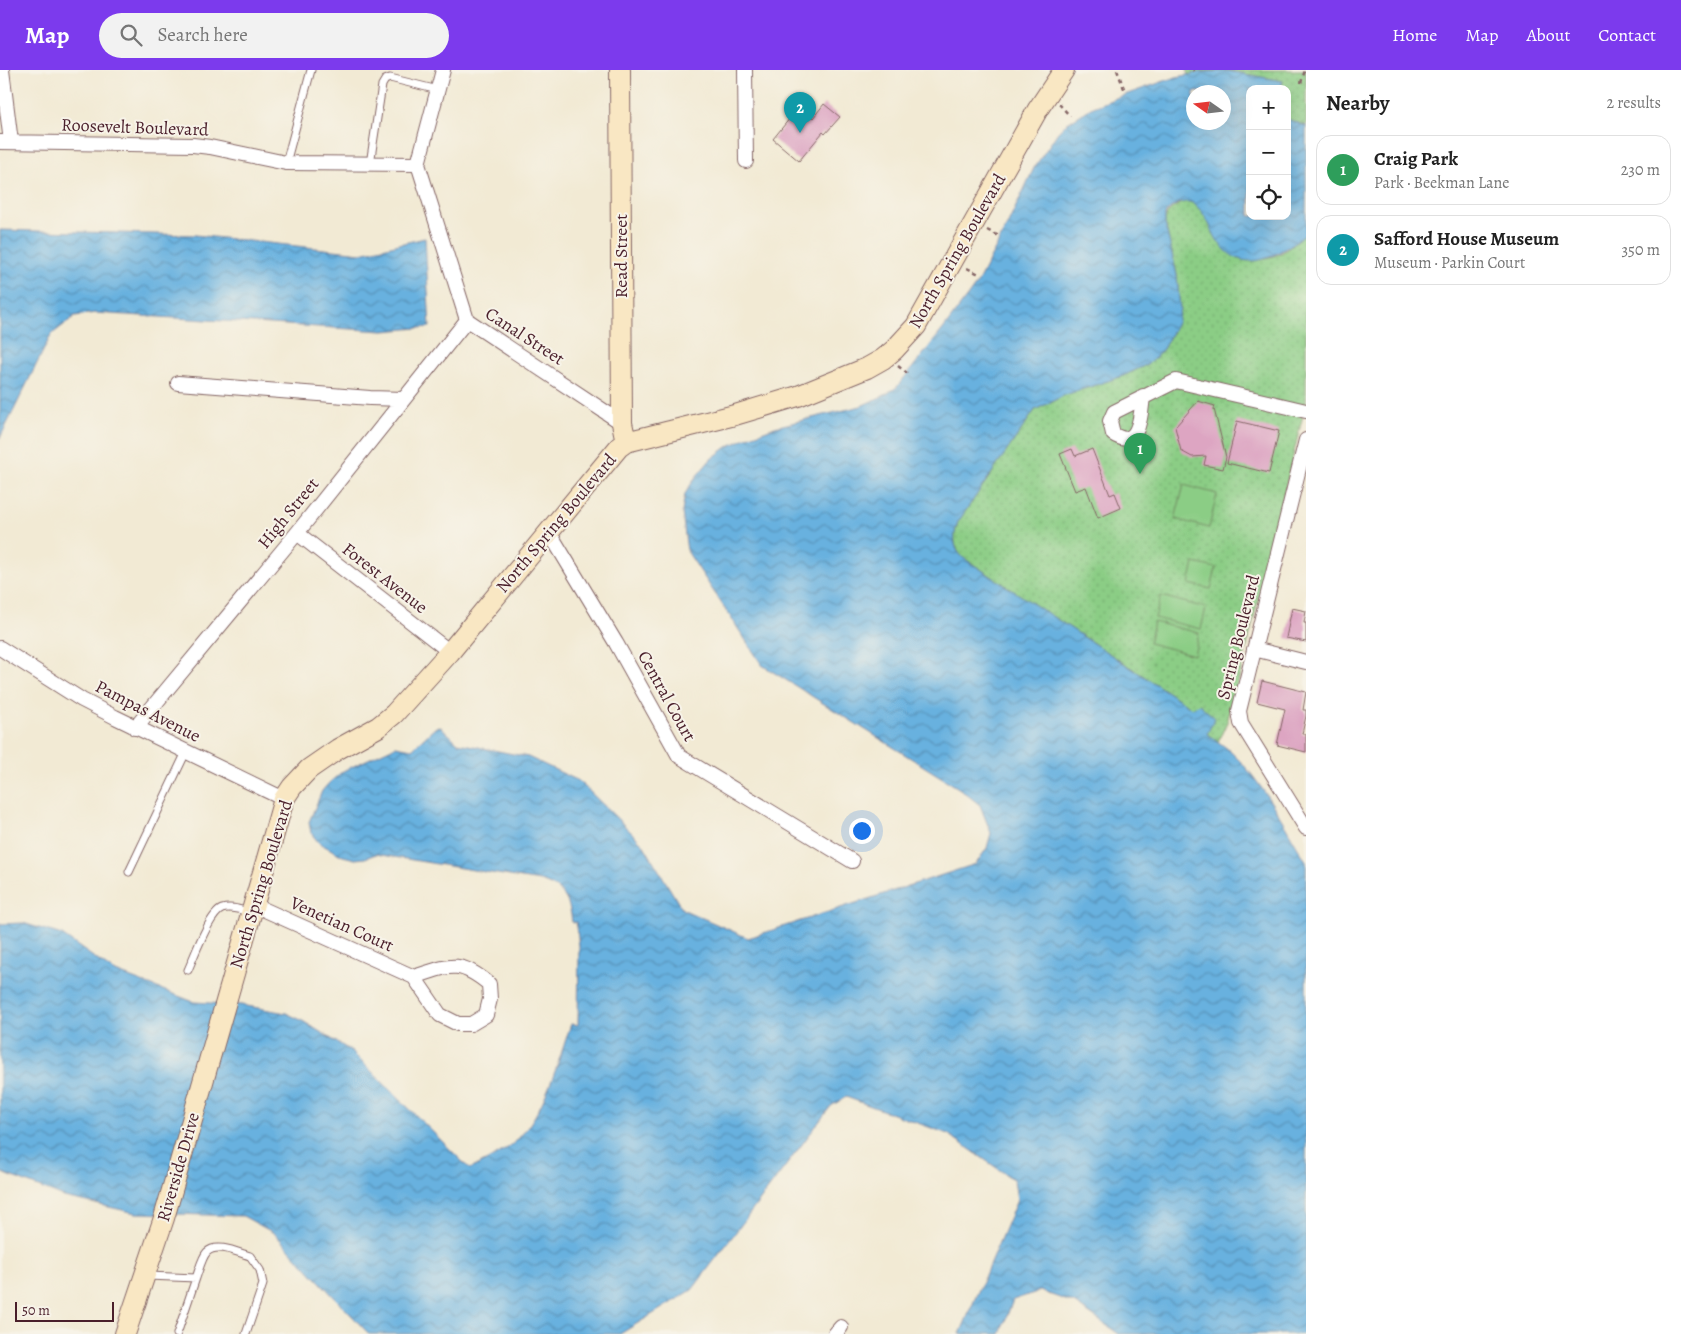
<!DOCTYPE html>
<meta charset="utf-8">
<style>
body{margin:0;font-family:Alegreya,serif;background:#f2f2f2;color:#222}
.controls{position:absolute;right:15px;top:15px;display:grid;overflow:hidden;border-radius:10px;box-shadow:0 5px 20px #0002}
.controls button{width:45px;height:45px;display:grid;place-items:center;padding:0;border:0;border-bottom:1px solid #e0e0e0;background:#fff;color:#222;font:25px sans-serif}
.compass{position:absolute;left:1186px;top:15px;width:45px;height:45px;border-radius:50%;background:#fff;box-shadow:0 5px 20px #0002;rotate:284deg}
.scale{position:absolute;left:15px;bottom:12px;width:99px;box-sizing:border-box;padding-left:5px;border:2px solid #4a1f2b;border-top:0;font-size:14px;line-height:18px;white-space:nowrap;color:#4a1f2b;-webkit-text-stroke:4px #f7f3e8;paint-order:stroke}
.you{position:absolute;left:861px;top:760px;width:18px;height:18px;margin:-12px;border:4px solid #fff;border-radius:50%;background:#1a73e8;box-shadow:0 0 0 8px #1a73e833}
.badge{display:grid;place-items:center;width:32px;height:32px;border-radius:50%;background:#7c3aed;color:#fff;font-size:16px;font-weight:700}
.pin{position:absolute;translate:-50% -41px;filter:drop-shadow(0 1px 2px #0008)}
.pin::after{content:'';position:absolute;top:26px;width:18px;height:15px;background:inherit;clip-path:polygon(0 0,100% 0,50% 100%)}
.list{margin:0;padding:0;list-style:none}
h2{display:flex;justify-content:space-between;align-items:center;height:65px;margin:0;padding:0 20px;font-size:21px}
h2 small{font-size:16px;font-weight:400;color:#767676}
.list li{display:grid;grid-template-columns:32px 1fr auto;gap:15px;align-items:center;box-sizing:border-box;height:70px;margin:0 10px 10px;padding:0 10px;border:1px solid #e0e0e0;border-radius:15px}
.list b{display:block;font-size:19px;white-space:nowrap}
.list p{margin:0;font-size:16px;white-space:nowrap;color:#767676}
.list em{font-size:16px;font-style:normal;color:#767676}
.icon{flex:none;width:28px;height:28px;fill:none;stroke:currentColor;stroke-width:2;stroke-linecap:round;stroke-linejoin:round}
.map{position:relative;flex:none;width:1306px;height:1264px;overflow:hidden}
header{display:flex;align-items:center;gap:30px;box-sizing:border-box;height:70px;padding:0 25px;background:#7c3aed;color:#fff}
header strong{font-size:24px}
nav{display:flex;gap:28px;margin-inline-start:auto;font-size:18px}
.search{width:350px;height:45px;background:#f2f2f2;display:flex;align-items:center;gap:12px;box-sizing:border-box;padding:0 18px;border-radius:28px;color:#767676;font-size:19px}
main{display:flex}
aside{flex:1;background:#fff}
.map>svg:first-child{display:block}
.park{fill:url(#park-dots);stroke:#6a7658}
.pitch{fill:#8bcd85;stroke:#6a7658}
.water{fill:url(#water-waves);stroke:#586885;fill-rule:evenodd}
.building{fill:#dda5c2}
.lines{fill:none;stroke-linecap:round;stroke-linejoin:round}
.lane-casing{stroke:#856666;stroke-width:9}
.street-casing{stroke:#856666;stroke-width:16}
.secondary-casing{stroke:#856666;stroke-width:22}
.path{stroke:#856666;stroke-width:2.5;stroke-dasharray:4 4;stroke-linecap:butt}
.lane{stroke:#fff;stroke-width:7}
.street{stroke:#fff;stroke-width:14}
.secondary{stroke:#f9e7c3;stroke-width:20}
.labels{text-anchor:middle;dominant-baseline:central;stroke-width:4;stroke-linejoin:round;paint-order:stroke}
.street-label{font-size:18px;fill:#4a1f2b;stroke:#f7f3e8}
</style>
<header>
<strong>Map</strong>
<div class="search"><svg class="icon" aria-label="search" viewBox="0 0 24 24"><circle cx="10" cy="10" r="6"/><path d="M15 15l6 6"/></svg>Search here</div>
<nav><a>Home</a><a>Map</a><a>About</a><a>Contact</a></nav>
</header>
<main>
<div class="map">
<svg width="1306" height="1264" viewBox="0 0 1306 1264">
<defs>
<pattern id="park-dots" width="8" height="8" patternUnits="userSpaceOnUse" patternTransform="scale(1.25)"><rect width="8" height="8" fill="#8bcd85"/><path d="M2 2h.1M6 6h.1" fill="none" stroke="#79b073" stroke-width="1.8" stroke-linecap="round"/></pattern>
<pattern id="water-waves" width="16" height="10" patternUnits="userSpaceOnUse" patternTransform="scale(1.25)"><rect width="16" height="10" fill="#67b1df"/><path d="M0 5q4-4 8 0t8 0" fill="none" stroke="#578fb5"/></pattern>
</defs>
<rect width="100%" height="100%" fill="#f7f3e8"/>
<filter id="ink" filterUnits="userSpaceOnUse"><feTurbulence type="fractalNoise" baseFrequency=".02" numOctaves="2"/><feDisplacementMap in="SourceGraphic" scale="10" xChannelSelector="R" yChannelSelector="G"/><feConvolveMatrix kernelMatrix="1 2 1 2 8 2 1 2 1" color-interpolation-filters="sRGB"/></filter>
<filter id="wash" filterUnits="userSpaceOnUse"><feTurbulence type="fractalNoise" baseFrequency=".0096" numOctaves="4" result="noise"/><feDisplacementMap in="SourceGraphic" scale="20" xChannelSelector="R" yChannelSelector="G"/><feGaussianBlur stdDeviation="1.12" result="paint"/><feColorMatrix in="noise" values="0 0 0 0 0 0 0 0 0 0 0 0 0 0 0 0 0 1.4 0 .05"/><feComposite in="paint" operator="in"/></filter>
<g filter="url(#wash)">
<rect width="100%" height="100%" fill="#f2ead4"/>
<path class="park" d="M1187,0H1306V56L1287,49V19H1280L1283,11L1228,1L1188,5Z
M1185,131C1202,132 1207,151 1214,164C1227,190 1253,196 1279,184C1289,179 1297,170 1306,163V333L1237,617L1227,652L1218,672L1207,664L1200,634L1192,638L965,489C952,479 953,466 958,452L1035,340L1065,325L1123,306L1142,297L1153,290L1163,279L1177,253L1180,239L1177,205L1165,153C1165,140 1174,137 1185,131Z"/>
<path class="pitch" d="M1184,415L1217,424L1209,458L1175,449Z
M1194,493L1216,498L1211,519L1189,514Z
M1161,526L1206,538L1201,559L1155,548Z
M1154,552L1199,563L1194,585L1149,573Z"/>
<path class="water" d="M1228,1L1283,11L1280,19H1250V146H1287V49L1306,56V163C1279,186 1243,209 1217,170C1210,158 1206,143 1194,134C1187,128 1168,136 1165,145C1165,146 1165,152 1165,153L1177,205L1180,239L1177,253L1163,279L1153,290L1142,297L1123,306L1065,325L1035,340L958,452C953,466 952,479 965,489L1192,638L1199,634L1215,648L1207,664C1214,669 1222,674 1229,680C1262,710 1283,753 1306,791V1264H1119L1074,1233L1040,1221L1013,1230L1000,1264H960L1017,1130L1014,1110L948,1064L846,1027L831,1036L692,1220L620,1264H369L274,1163L243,1146L136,1143L64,1127L0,1102V854L23,853L62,865L113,901L194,932L241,935L286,943L301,950L351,981L470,1099C485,1091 503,1083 516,1071C545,1042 558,992 571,954L578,955L579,876L576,852L572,853C570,829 563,818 540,811L376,784L365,788L355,789L343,786L319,773L311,763L309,752L322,721L329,713L343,701L396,676L412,679L436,657L440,656L458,673L528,687L579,711L643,774L682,839L748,868L976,794L987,778L991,763L980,735L960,719L762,595L687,481L682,442L685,424L695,408L711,389L727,377L748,367L775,357L861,336L885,325L897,317L944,258L978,212L1004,162L1034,98L1058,62L1066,54L1091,38L1116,28L1176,7L1202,2ZM1194,22H1224V52H1194Z
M0,160L195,165L361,183L425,168L430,257L383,261L95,243L75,246L51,265L0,368Z"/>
<g id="blocks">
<path class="building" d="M824,34L840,47L825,64L823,62L799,91L773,69L799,37L813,48Z
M1198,331L1215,336L1214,339L1226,387L1223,399L1204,395L1206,386L1192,387L1181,381L1175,357Z
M1237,351L1279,361L1269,403L1227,393Z
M1072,379L1075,386L1092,379L1110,425L1115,423L1121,438L1098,448L1086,417L1075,421L1060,384Z
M1292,538L1306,541L1304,553H1306V572L1286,568Z
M1262,611L1306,622L1303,640H1306V646L1302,664H1306V682L1277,675L1285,639L1257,632Z"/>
</g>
</g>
<g filter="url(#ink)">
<use href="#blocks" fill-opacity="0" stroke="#856666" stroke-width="1"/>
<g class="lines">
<defs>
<path id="lane" d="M286,93L311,0
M370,94L382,15L385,10L390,8L438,20
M129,802L186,682
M188,900C194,887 209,844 222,839C231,836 241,840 249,842
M148,1206L196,1208L177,1264
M196,1208C199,1200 202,1187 207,1182C217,1172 239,1183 250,1186L260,1200L263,1214L246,1264"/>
<path id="street" d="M2,0L11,72
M745,0L746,91
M0,72L193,75L210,77L286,93L418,94
M418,94L467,250L622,353
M418,94L443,0
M178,313L370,328L404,329
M1143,326C1141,343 1140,382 1113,364L1110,351L1114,342L1176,311L1306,341
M1306,370L1239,641L1241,653L1306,758
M549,462L616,573L679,686L852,791
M297,463L450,582
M0,578L82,630L115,647L284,729
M1254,579L1306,592
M135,658L297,463L467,250
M254,835L414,907L440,945L458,954H471L486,945L490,929L489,914C458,888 449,896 414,907
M835,1264L841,1257"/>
<path id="secondary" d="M620,0L622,353L626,372
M125,1264L164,1148L284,729L292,717L309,699L338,679L378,657L394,644L450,582L619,377L626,372L735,345L798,326L867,298L883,289L894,280L916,256L1038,39L1064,0"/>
</defs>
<use href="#lane" class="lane-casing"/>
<use href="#street" class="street-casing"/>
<use href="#secondary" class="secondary-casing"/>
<path class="path" d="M1117,0L1125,21
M1193,0L1194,1
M1301,13L1305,0
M1059,34L1070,46
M987,160L999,166
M967,198L979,204
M898,296L907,303"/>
<use href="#lane" class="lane"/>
<use href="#street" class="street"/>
<use href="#secondary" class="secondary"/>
</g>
</g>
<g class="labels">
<g class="street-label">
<text transform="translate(135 57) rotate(2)">Roosevelt Boulevard</text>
<text transform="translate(957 181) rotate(-60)">North Spring Boulevard</text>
<text transform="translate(621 186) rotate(-90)">Read Street</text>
<text transform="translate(525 266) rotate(33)">Canal Street</text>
<text transform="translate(288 443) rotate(-51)">High Street</text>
<text transform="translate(556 453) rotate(-50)">North Spring Boulevard</text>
<text transform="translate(385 508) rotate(38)">Forest Avenue</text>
<text transform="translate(1238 567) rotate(-76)">Spring Boulevard</text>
<text transform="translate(667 626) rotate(61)">Central Court</text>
<text transform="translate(148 641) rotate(27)">Pampas Avenue</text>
<text transform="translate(261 814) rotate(-73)">North Spring Boulevard</text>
<text transform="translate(342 854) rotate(24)">Venetian Court</text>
<text transform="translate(178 1097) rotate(-74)">Riverside Drive</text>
</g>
</g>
</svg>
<div class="controls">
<button>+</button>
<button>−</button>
<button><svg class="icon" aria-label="locate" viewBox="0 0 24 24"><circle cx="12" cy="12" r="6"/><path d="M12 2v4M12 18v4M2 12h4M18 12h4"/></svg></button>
</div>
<svg class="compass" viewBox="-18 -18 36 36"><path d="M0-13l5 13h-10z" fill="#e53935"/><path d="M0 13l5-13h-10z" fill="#767676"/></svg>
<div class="scale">50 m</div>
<div class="you"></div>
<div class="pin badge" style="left:1140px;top:404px;background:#2e9e5b">1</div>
<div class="pin badge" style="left:800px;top:63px;background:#0f9aa8">2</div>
</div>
<aside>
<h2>Nearby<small>2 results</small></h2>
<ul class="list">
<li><span class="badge" style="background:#2e9e5b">1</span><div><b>Craig Park</b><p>Park · Beekman Lane</p></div><em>230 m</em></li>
<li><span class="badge" style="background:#0f9aa8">2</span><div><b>Safford House Museum</b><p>Museum · Parkin Court</p></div><em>350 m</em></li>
</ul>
</aside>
</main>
